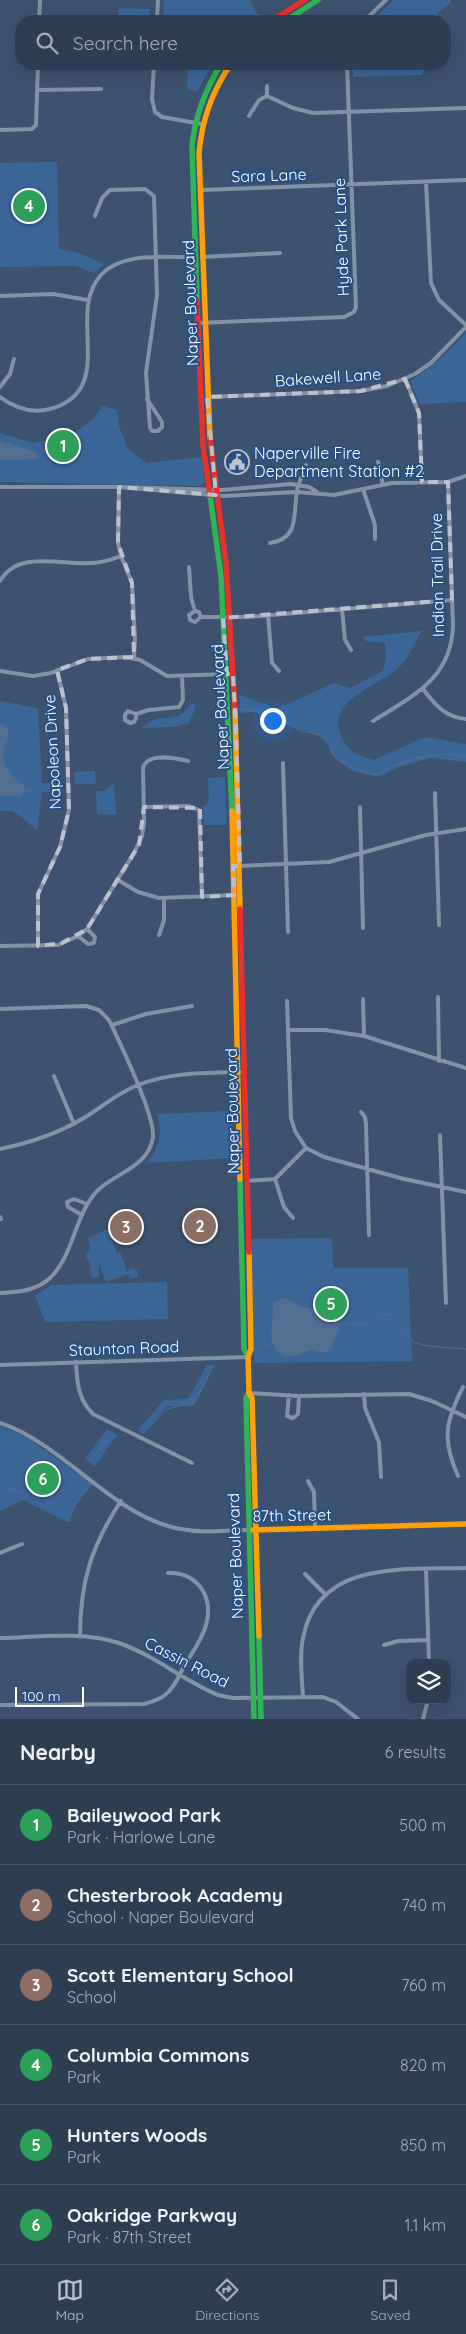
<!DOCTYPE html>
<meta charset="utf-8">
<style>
body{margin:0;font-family:Quicksand,sans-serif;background:#3a495c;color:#f1f3f6}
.controls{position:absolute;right:15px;bottom:15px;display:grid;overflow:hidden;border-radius:10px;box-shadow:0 5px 20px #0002}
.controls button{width:45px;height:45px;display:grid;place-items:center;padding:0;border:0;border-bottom:1px solid #495769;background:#2e3e52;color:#f1f3f6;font:25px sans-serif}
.scale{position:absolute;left:15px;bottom:12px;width:69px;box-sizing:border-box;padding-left:5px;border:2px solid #fff;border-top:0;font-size:14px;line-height:18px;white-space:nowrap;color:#fff;-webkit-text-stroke:4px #284f83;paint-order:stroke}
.you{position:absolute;left:272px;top:720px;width:18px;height:18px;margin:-12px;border:4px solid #fff;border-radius:50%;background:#1a73e8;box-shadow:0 0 0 8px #1a73e833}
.badge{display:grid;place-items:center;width:32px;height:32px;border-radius:50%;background:#bbc2cc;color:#fff;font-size:16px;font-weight:700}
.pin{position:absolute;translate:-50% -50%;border:2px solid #fff;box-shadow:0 1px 5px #0006}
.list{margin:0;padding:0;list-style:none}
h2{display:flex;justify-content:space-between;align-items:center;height:65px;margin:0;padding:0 20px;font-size:21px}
h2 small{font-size:16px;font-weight:400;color:#a7aeb8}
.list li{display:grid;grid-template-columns:32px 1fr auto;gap:15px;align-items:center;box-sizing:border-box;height:80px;padding:0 20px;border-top:1px solid #495769}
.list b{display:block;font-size:19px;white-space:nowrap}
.list p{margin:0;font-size:16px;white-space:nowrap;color:#a7aeb8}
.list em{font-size:16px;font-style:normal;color:#a7aeb8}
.icon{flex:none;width:28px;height:28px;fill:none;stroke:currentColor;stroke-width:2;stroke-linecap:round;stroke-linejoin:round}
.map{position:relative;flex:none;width:466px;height:1719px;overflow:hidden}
.search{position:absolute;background:#2e3e52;box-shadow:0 5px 20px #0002;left:15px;right:15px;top:15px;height:55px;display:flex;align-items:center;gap:12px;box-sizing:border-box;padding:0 18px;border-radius:20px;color:#a7aeb8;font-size:19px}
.sheet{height:545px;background:#2e3e52}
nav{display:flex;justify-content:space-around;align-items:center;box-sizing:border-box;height:70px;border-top:1px solid #495769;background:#2e3e52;font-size:14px;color:#a7aeb8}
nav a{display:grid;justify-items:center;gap:2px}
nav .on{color:#bbc2cc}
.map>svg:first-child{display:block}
.green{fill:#3d6698}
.water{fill:#536e91}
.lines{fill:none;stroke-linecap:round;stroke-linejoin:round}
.stream{stroke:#536e91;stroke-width:1}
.street{stroke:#8392a4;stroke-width:4}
.fast{stroke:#30b455;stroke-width:5.5}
.slow{stroke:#ff9f0a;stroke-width:5.5}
.jam{stroke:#e5322d;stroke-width:5.5}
.marked{fill:none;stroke:#bbc2cc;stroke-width:4;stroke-dasharray:10 6;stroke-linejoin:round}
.labels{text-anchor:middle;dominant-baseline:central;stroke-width:4;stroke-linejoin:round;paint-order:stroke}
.street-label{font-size:16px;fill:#fff;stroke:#284f83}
.poi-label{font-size:16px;fill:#fff;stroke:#284f83;text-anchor:start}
</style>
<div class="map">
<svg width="466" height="1719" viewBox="0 0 466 1719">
<rect width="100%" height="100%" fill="#3d526e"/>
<path class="green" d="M164,0H249L261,19L258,21H163Z
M393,0H451V3L438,13L435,21H372Z
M119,8L150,9L149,21H118Z
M188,64H212L197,92L187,88Z
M353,64H423V75L353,77Z
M57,162L59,249L82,254L104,264L94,273L76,266L0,267V163Z
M466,332V402L420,404L410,381C433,367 449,352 466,332Z
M102,406L117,410L119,426L128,449L147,463L202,457L204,484L199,486L0,482V433L33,443L73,434L94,418Z
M422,631C415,641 410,655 402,664C385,685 327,697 340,733C347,751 356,755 374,760L425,737L466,744V762L431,758L399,767L381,776H374L353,771L339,762L332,755L328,745L319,736L253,712L240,713L239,695H241L277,709L334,683L350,688L383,671L386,657L385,643L366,641L362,637Z
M0,701L38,708L42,783H62L63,792H42L37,830L13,811H0Z
M190,704H195L196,706L189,723L173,727L142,728C158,710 178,727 190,704Z
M95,771L96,784H75L74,772Z
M225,777L226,825H204L203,806H206L209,801L208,778Z
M114,783L116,815L97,814L96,791H104Z
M231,1111L233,1158L147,1163C159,1148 163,1133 157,1114Z
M108,1229L117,1253L120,1252L127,1271L132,1268L137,1270L138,1277L130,1279L128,1274L106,1282L99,1263V1277L91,1278L90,1264L85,1255L90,1250L88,1238Z
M332,1238L333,1268H408L412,1361L254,1363L251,1239Z
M167,1282L168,1319L45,1322L35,1295L52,1285Z
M207,1365H215L194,1406H167L144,1434L138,1430L164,1400L188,1399Z
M0,1426L26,1437L93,1484L76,1505L69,1523L23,1500L0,1511Z
M107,1429L117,1435L95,1466L85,1459Z"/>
<path class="water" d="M0,441L33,451L37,454V459L0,460Z
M0,723L8,729C9,737 6,741 4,749C0,766 13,776 24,786V792L21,796H0Z
M285,1298L300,1306L319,1310L339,1322V1328L331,1350L322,1353L311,1350C300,1353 289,1361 277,1352L271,1339L273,1307L275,1302Z"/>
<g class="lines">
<path class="stream" d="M239,709C261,709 281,720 299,730C306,733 315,732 322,736C328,740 329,744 332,751C337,762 363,773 374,774C380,775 386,770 391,767C416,757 440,752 466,756
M24,792L31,790
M340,1324H370C397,1296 401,1338 416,1343C429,1348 451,1347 466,1349
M267,1346L273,1344
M150,1427L167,1409L192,1403L197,1398L210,1372
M95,1455L107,1439
M0,1487C29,1494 51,1506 75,1480"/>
<path class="street" d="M39,21L40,0
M157,21L158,0
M364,21L386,0
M154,64L152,99L155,112L162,117L202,124
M37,90L101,89
M267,96V86
M249,116L259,100L267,96L293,108L313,113L466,108
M0,130L32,129L36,125L38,64
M426,182L431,283L439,300L466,325
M200,190L466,180
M95,216L102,198L110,190L145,189L154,196L157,295L146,373L150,428L152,431H158L162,427V422L147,399
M202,257L280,253
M0,296L53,294L88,300
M198,323L344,317L354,312L356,307L347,64
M405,379L419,413L422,482
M0,387L10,374L14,359
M0,397C15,408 31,414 50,409C119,390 65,314 101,275C123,251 165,258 195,257
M208,397L361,391L387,386L415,374L431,363L466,327
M378,462L383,485
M0,487H119L224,496L297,492L334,495L392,483L448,482L466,476
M119,487L118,543L121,556L132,583L135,638L134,658
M121,487L222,490L291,484L309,487L317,492
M363,489L375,525V539
M270,543C300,539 293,513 297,491C299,482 303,473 306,465
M189,567L191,597L195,611
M0,581C18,550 61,565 90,563C101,563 111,560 121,556
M342,610L345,640L351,650
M268,615L272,663L279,671
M201,617L199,612L195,611L189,615L190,620L195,622L201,617H248L452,600
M0,671L33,676L51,673L88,659L125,657L140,660L167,676L229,674
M423,689C435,705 445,717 466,719
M136,714V718L134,722L130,723L125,720V715L128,711L136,714L149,710L179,707L183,700L182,676
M373,721C413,696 452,678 453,625L448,482
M283,763L288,932
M435,793L439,925
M144,807L189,806L199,810L202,897
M360,807L363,928
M238,866L329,862L426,835L466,829
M118,880L138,892L159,898L234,895
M159,935L164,920V898
M78,936L88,944L94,943L95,937L87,929
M0,946L58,945L78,936L87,929L134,853L142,836L144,823L143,768C147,752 175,758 188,761
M38,946V894L60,847L69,810L66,708L57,670
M438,997L439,1061
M363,999L364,1036
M287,1001L291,1118L295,1131L306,1148L324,1157L404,1179L466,1192
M0,1009L86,1006L99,1010L109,1020C120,1043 155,1115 153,1137C149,1167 115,1173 97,1191C74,1216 74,1255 50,1278C36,1291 18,1292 0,1293
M112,1025L146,1014L192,1006
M288,1030H325L364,1036L466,1068
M54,1076L74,1124
M361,1112L365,1117L366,1124L369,1235
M440,1135L446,1303
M0,1149C29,1143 57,1134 82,1119C101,1108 117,1093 138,1085C171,1072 205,1073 240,1072
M275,1179L284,1207L293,1218
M247,1181L275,1179L306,1148
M82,1215L68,1207L67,1202L74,1199L87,1204
M0,1217L1,1219
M76,1362C77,1383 78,1399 93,1414L192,1463
M0,1365L248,1357
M249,1393L299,1396L409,1394L432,1401L466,1417
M364,1394L365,1408L379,1442L381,1477
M289,1395L287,1416L293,1418L298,1414L299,1396
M0,1423C61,1443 108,1509 168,1526C194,1534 221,1531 248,1530
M458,1476C442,1440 445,1422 463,1387
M308,1481L314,1492L315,1528
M0,1553L22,1544
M426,1569L429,1663
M305,1574L326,1595
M80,1637C80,1583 91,1546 121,1501
M0,1638C38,1637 82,1631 119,1643C154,1655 184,1681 218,1695L233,1698L323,1697L336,1702L358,1719
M384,1645L398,1641L428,1640
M303,1696C302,1677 299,1657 303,1638C318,1559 406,1570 466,1568
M0,1705L144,1704C151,1702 159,1700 165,1695C174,1688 179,1676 184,1666C192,1653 202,1640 206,1625C214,1596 197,1572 168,1573
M423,1719L428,1700"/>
<path class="fast" d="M285,21L318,0
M197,301L192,146C195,116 205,90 221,64
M210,495L221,576L232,811
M240,1179L244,1349L248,1357
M249,1393L246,1398L254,1719
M259,1636L261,1719"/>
<path class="slow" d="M210,439L199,153C202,119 212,91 231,64
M235,709L240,909
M232,811L240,1179
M249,1252L251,1349L248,1357L249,1393L252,1398L259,1636
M253,1530L466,1524"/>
<path class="jam" d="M271,21L305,0
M197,301L203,446L210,495
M210,439L226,564L235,709
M240,909L249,1252"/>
</g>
<path class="marked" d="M405,379L419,413L422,482H448L452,600L223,618L227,674H233L236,730L240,866H233L234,895L202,897L200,808L144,807L139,845L87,929L62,943L38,946V894L60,847L69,810L66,708L57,670L88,659L134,657L132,583L118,543L119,487L216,495L207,397L361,391Z"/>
<defs>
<symbol id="civic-ring" viewBox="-11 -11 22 22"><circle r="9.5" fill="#284f83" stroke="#bbc2cc" stroke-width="1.5"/><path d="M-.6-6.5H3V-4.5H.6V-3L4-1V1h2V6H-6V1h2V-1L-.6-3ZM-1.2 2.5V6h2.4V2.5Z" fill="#bbc2cc"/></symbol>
</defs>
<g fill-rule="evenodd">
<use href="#civic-ring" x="223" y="448" width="28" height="28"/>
</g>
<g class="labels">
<g class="street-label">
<text transform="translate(269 175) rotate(-2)">Sara Lane</text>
<text transform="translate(341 237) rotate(-92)">Hyde Park Lane</text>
<text transform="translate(190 303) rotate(-92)">Naper Boulevard</text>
<text transform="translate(328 377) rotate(-4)">Bakewell Lane</text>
<text transform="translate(437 575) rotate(-91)">Indian Trail Drive</text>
<text transform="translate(220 707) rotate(-93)">Naper Boulevard</text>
<text transform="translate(52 752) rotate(-93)">Napoleon Drive</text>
<text transform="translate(232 1111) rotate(-91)">Naper Boulevard</text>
<text transform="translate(124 1348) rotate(-2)">Staunton Road</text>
<text transform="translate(292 1515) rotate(-1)">87th Street</text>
<text transform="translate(235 1556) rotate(-92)">Naper Boulevard</text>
<text transform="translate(187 1662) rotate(27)">Cassin Road</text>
</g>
<g class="poi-label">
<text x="254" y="453">Naperville Fire<tspan x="254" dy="18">Department Station #2</tspan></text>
</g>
</g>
</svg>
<div class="controls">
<button><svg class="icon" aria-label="layers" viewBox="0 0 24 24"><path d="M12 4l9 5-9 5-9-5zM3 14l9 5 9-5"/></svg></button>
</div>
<div class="scale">100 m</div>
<div class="you"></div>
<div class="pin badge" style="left:63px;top:446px;background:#2e9e5b">1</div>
<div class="pin badge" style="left:200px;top:1226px;background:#8d6e63">2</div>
<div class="pin badge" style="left:126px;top:1227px;background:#8d6e63">3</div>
<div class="pin badge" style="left:29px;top:206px;background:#2e9e5b">4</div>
<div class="pin badge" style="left:331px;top:1304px;background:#2e9e5b">5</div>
<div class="pin badge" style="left:43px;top:1479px;background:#2e9e5b">6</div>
<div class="search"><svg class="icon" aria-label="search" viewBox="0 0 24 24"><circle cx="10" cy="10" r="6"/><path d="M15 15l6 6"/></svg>Search here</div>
</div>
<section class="sheet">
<h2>Nearby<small>6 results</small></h2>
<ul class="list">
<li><span class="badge" style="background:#2e9e5b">1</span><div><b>Baileywood Park</b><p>Park · Harlowe Lane</p></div><em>500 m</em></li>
<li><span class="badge" style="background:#8d6e63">2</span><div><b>Chesterbrook Academy</b><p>School · Naper Boulevard</p></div><em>740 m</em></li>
<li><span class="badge" style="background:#8d6e63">3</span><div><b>Scott Elementary School</b><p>School</p></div><em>760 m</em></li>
<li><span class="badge" style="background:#2e9e5b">4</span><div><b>Columbia Commons</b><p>Park</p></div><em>820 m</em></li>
<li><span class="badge" style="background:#2e9e5b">5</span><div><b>Hunters Woods</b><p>Park</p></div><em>850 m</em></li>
<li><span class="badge" style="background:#2e9e5b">6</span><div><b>Oakridge Parkway</b><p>Park · 87th Street</p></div><em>1.1 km</em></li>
</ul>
</section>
<nav>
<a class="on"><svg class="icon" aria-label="map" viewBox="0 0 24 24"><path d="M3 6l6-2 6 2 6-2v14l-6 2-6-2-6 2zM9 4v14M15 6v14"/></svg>Map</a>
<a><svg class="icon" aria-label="directions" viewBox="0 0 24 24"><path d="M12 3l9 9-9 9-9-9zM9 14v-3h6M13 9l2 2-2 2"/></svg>Directions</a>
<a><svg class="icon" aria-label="saved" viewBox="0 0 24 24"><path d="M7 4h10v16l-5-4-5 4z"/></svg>Saved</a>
</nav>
